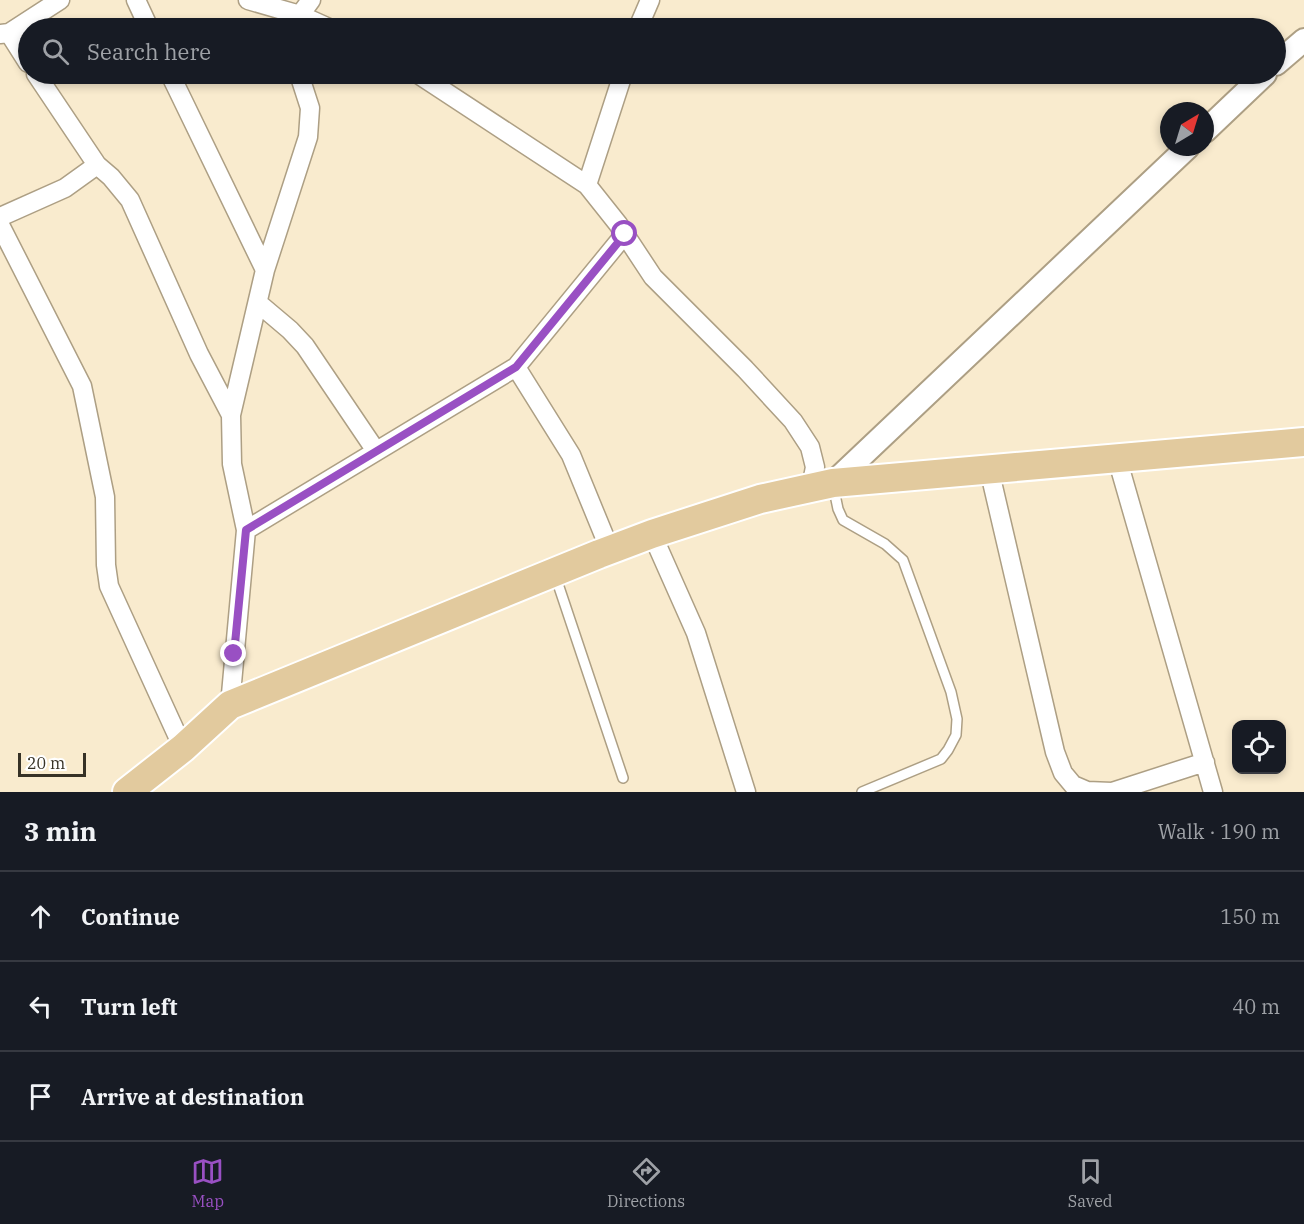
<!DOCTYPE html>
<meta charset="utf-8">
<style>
body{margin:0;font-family:"IBM Plex Serif",serif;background:#242831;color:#f1f3f6}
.controls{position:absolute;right:18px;bottom:18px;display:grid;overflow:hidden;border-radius:12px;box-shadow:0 3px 9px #0003}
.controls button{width:54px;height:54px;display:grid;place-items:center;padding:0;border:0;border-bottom:2px solid #363941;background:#171b24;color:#f1f3f6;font:30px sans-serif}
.compass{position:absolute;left:1160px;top:102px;width:54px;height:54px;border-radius:50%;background:#171b24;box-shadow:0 3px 9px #0003;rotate:38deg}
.scale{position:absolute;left:18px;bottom:15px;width:68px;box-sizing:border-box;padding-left:6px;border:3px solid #373226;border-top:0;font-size:16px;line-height:21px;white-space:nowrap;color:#373226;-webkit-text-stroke:4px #fff;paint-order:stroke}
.stop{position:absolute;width:18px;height:18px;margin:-14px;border:4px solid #9950c3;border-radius:50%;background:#fff}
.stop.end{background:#9950c3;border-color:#fff;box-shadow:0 2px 6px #0008}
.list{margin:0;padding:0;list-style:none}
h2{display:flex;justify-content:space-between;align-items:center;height:78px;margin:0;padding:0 24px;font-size:26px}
h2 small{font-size:20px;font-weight:400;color:#9ea1a6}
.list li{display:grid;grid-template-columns:39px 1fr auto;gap:18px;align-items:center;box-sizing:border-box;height:90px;padding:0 24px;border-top:2px solid #363941}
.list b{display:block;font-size:22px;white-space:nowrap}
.list em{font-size:20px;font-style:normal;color:#9ea1a6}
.icon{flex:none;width:33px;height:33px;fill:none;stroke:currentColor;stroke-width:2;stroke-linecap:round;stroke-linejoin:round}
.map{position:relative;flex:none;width:1304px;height:792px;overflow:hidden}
.search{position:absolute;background:#171b24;box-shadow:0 3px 9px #0003;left:18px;right:18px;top:18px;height:66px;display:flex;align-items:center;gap:15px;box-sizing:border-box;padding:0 21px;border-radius:33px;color:#9ea1a6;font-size:22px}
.sheet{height:348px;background:#171b24}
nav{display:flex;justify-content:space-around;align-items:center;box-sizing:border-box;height:84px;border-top:2px solid #363941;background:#171b24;font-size:16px;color:#9ea1a6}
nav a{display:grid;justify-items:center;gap:3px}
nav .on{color:#9950c3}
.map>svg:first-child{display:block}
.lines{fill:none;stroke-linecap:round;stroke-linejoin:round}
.service-casing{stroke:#ad9f84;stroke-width:12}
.minor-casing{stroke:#ad9f84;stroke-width:21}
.tertiary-casing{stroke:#ad9f84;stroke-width:26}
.primary-casing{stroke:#fff;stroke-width:32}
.service{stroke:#fff;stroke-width:9}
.minor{stroke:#fff;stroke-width:18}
.tertiary{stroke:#fff;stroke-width:22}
.primary{stroke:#e2ca9e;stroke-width:28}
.route{stroke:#9950c3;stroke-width:8}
</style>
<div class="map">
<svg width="1304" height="792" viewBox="0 0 1304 792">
<rect width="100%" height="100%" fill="#f9ebce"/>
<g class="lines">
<defs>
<path id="service" d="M833,485L838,509L843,520L885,544L903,560L951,692L957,719L956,735L948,750L941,759L862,792
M555,575L623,778"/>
<path id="minor" d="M136,0L149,28
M248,0L300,15L329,28
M298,28L300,15L311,0
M638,28L650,0
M9,33L28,63
M0,34L9,33L60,0
M36,74L97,165L111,177L130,200L199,354L231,415
M170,74L265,270
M418,74L587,185L618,224L653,277L745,369L793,421L810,447L815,467L811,488
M587,185L623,74
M0,217L65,188L97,165
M0,225L82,386L105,497L106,565L109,586L183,748
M258,303L290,330L305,346L376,451
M516,367L571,455L610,550
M1117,458L1213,792
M989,469L1055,752L1063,773L1073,785L1087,791L1112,792L1205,762
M246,530L516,367L625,234
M652,534L696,633L746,792
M230,705L246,530L232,464L231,415L265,270L308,137L310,108L299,74"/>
<path id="tertiary" d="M1276,64L1304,40
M1205,131L1265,74
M833,483L1188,147"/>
<path id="primary" d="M127,792L183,748L230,705L599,554L652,534L760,499L833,483L1304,442"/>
</defs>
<use href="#service" class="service-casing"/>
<use href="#minor" class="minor-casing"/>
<use href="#tertiary" class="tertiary-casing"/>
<use href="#primary" class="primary-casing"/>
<use href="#service" class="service"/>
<use href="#minor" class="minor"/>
<use href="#tertiary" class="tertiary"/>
<use href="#primary" class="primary"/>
</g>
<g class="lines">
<path class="route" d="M234,654L246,530L516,367L625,234"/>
</g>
</svg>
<div class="controls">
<button><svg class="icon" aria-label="locate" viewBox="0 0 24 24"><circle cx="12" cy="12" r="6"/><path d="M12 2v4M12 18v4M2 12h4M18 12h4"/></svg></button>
</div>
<svg class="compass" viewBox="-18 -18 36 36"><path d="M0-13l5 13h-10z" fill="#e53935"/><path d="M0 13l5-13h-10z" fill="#9ea1a6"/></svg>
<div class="scale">20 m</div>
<div class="stop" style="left:625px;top:234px"></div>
<div class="stop end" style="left:234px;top:654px"></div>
<div class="search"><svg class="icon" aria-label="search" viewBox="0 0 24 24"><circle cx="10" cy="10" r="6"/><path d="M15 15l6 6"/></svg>Search here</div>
</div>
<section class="sheet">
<h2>3 min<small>Walk · 190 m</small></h2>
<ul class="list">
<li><svg class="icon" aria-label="ahead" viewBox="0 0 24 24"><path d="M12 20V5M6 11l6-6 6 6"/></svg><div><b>Continue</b></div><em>150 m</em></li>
<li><svg class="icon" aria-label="left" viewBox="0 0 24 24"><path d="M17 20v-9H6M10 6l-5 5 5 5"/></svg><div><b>Turn left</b></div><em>40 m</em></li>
<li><svg class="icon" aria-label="arrive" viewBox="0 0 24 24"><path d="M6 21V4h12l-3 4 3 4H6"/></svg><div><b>Arrive at destination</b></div></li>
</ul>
</section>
<nav>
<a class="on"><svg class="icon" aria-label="map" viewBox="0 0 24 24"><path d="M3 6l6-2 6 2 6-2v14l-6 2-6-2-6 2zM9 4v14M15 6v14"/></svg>Map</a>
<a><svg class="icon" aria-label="directions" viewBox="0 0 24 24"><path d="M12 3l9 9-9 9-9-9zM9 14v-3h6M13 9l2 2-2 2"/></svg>Directions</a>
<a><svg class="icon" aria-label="saved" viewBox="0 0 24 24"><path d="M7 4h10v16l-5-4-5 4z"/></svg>Saved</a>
</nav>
